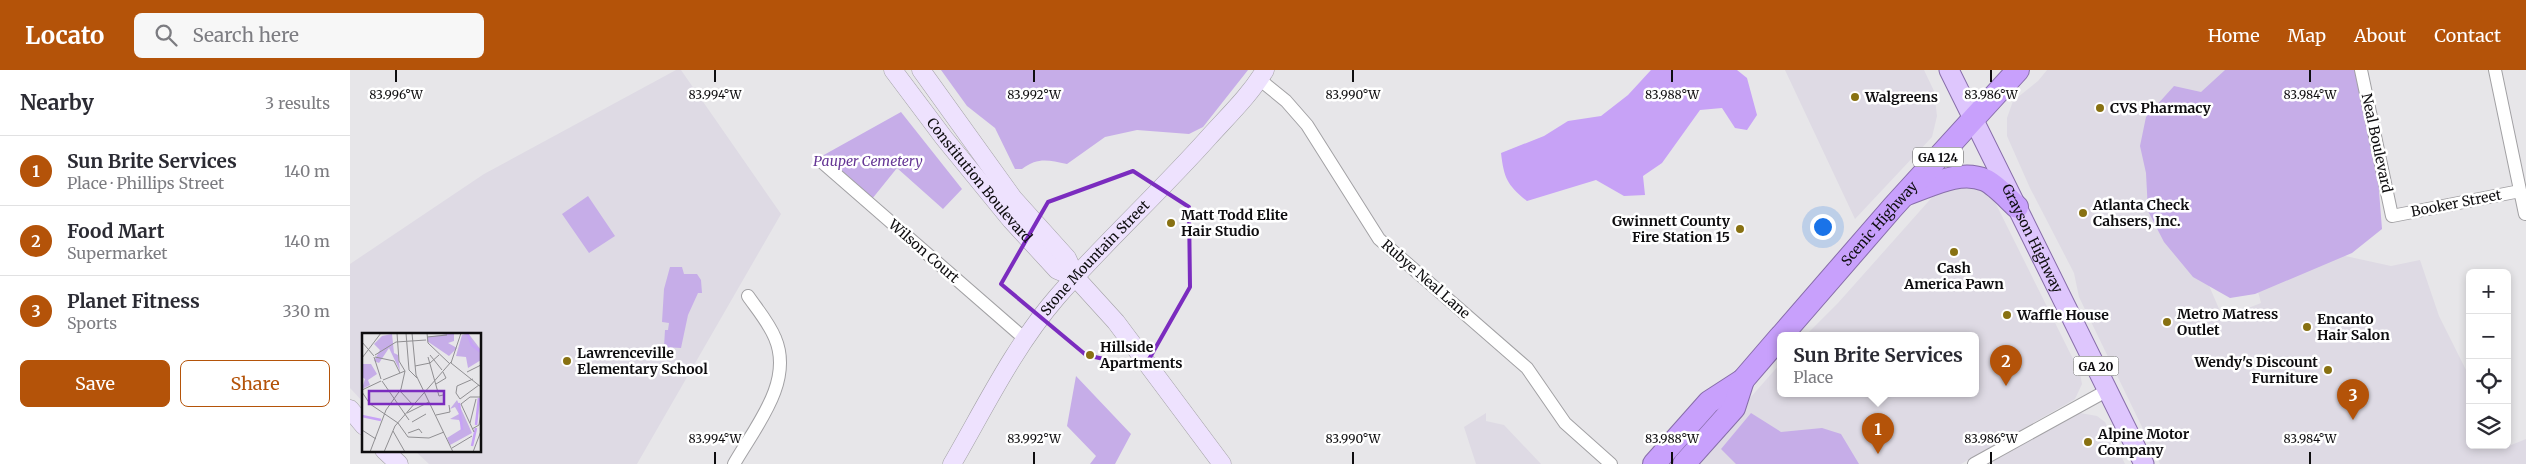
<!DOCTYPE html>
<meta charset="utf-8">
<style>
body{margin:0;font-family:Merriweather,serif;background:#f7f7f7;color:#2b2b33}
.controls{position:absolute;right:15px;bottom:15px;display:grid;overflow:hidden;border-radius:8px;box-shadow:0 2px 8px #0003}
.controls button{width:45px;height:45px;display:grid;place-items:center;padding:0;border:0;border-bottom:1px solid #e1e1e2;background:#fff;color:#2b2b33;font:25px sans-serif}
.you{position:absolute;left:1472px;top:156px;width:18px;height:18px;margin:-12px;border:4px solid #fff;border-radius:50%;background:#1a73e8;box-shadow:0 0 0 8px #1a73e833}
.badge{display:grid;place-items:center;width:32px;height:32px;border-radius:50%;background:#b45309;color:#fff;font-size:16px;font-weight:700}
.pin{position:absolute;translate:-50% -41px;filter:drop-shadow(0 1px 2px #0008)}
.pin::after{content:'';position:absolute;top:26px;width:18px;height:15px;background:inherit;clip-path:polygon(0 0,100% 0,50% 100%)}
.popup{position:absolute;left:1427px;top:262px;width:202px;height:65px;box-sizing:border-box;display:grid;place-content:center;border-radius:8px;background:#fff;filter:drop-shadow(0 1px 4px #0005);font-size:16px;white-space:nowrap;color:#7c7c81}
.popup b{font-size:19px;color:#2b2b33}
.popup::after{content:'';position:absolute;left:50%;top:100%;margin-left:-10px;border:10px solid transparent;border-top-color:#fff}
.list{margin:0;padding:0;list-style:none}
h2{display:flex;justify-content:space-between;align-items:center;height:65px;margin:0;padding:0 20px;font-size:21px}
h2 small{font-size:16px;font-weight:400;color:#7c7c81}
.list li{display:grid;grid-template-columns:32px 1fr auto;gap:15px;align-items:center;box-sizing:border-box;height:70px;padding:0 20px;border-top:1px solid #e1e1e2}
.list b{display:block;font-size:19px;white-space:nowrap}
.list p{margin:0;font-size:16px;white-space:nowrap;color:#7c7c81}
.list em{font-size:16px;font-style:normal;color:#7c7c81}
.actions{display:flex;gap:10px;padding:15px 20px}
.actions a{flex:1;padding:11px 0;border:1px solid #b45309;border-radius:8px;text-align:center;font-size:18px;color:#b45309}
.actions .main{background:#b45309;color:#fff}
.icon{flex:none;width:28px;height:28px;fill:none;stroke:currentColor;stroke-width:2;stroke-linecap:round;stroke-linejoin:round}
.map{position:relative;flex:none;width:2176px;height:394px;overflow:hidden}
header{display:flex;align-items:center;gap:30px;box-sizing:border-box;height:70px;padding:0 25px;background:#b45309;color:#fff}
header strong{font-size:24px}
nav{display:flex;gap:28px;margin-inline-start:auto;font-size:18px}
.search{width:350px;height:45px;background:#f7f7f7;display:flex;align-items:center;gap:12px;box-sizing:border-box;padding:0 18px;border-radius:8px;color:#7c7c81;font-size:19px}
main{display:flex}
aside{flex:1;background:#fff}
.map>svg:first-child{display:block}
.built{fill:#dedae4}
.green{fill:#c6ade8}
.water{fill:#c7a2f6}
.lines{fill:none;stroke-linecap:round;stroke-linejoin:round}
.street-casing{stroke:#a2a1a4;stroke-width:14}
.secondary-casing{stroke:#a2a1a4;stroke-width:19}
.primary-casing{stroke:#876da9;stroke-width:21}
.highway-casing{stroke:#876da9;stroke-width:24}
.street{stroke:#fff;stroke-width:12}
.secondary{stroke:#eee2fe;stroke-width:18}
.primary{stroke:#dec6fd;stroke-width:19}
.highway{stroke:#c8a0fc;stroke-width:22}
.marked{fill:none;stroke:#7b2cbf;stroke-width:4;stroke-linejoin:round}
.ticks{fill:none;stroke:#0e0d0f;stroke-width:2}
.poi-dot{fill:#887112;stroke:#fff;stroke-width:2}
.labels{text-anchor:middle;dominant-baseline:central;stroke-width:5;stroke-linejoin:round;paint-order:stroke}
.shield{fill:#fff;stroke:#565657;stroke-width:1}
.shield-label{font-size:12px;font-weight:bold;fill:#0e0d0f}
.poi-label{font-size:14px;font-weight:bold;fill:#0e0d0f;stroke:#fff;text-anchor:start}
.street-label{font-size:14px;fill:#0e0d0f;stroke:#fff}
.park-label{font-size:14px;font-style:italic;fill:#653695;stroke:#fff}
.inset-river{fill:none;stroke:#c7a2f6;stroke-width:2.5}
.inset-road{fill:none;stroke:#908f92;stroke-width:1}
.view{fill:#7b2cbf;fill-opacity:0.15;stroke:#7b2cbf;stroke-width:2.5}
.inset-edge{fill:none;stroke:#0e0d0f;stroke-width:2.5}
.ticks-label{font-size:12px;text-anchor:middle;fill:#0e0d0f;stroke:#fff;stroke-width:5;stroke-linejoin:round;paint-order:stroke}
</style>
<header>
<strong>Locato</strong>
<div class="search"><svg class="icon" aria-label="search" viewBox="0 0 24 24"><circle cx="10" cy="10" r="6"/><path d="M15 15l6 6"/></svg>Search here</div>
<nav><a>Home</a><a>Map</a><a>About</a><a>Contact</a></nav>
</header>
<main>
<aside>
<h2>Nearby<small>3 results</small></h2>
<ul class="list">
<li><span class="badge">1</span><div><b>Sun Brite Services</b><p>Place · Phillips Street</p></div><em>140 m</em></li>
<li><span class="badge">2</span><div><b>Food Mart</b><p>Supermarket</p></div><em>140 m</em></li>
<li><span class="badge">3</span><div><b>Planet Fitness</b><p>Sports</p></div><em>330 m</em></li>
</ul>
<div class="actions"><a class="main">Save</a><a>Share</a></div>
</aside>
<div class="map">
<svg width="2176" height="394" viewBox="0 0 2176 394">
<rect width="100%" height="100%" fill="#e7e6e9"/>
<path class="built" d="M326,0H331L431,144L287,394H79L64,380H130V264H14V333L0,318V194L134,104Z
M1435,0H1574L1584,21L1587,46L1582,67L1505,149Z
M1697,0H1878L1800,79L1873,248L1911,233L1905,210L1977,182L2041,196L2070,190L2089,246L2120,308V375H2153L2154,378L2176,369V394H1810L1729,227L1724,203L1680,118L1657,66V48L1663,31L1688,11Z
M1615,112L1642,126L1730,303L1732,314L1725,329L1611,394H1349L1362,371L1430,294V323H1626V265H1456L1488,233L1585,124Z
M1136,343V351L1154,355L1191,394H1126L1114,357Z
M1730,343L1747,346L1755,352L1775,394H1645L1643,391L1719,347Z"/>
<path class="green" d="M591,0H898L853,57L839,64L787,60L755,67L717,94C698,90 688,87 672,99H665L645,58L617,36Z
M1875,0H2005L2028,108L2032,159L2002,183L1905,224L1880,228L1843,207L1814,172L1798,141L1796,103L1790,76L1796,47L1824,16L1851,22Z
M551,42L612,119L593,139L547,98L522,129L472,86Z
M238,126L265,166L239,183L212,144Z
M320,197H332L334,204H347L351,210L352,223H348L338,245L331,278L314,277L315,260H318L319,253L312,252L314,219Z
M726,306L781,364L765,394H740L746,386L717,356Z
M1401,343L1431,362L1472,358L1491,364L1509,394H1386L1371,379Z"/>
<path class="water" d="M1301,0H1387L1397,8L1407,45L1397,60L1385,58L1372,38L1350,40L1312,93L1293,106L1295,125L1274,126L1246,110L1177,131C1157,115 1154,108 1151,83L1194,66L1218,51L1251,46L1278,25Z"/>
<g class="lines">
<defs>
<path id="street" d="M2011,0L2042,146L2170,121
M2145,0L2175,144
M909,9L936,31L957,55L1029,169L1177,298L1215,353L1261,394
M473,93L675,269
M384,394C405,357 444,312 425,268C419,253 407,239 398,226
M1624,394L1758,320"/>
<g id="secondary">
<path id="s1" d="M543,0L594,68L661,150L707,200L726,208"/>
<path d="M571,0L663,128L717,188L726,208L766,252L872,394"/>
<path d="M0,339L14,356"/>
<path d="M34,380L49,394"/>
<path id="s2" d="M602,394C635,337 664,277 707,227C755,172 810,122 859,67C878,46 900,25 915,0"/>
</g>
<g id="primary">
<path id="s3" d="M1599,0L1794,394"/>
</g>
<g id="highway">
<path d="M1557,124C1580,116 1610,99 1635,110C1646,115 1658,129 1667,137"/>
<path id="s4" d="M1432,265L1543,137L1668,0"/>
<path d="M1304,394L1359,332L1393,310L1430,267"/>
<path d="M1334,394L1384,338L1393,310"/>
</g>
</defs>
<use href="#street" class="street-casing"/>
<use href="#secondary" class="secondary-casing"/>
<use href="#primary" class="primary-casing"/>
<use href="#highway" class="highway-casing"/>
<use href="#street" class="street"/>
<use href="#secondary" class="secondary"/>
<use href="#primary" class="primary"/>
<use href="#highway" class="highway"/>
</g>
<path class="marked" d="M783,101L839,137L840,217L794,298L736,285L651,214L698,132Z"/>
<path class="ticks" d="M46,0V12M365,0V12M684,0V12M1003,0V12M1322,0V12M1641,0V12M1960,0V12M365,382V394M684,382V394M1003,382V394M1322,382V394M1641,382V394M1960,382V394"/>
<g class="poi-dot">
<circle cx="1505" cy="27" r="5"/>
<circle cx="1750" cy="38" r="5"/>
<circle cx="1733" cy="143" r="5"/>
<circle cx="821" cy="153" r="5"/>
<circle cx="1390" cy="159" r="5"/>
<circle cx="1604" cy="182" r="5"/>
<circle cx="1657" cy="245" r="5"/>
<circle cx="1817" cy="252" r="5"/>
<circle cx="1957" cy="257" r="5"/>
<circle cx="740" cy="285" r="5"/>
<circle cx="217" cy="291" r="5"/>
<circle cx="1978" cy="300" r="5"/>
<circle cx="1738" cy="372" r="5"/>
</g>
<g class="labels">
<g class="shield">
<rect x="1563" y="77.5" width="50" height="19" rx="4"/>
<rect x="1723.5" y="286.5" width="45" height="19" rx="4"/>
</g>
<g class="shield-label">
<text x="1588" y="87">GA 124</text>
<text x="1746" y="296">GA 20</text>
</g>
<g class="poi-label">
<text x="1515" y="27">Walgreens</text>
<text x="1760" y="38">CVS Pharmacy</text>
<text x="1743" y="135">Atlanta Check<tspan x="1743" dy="16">Cahsers, Inc.</tspan></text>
<text x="831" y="145">Matt Todd Elite<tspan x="831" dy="16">Hair Studio</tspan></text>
<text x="1380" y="151" text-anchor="end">Gwinnett County<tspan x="1380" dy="16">Fire Station 15</tspan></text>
<text x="1604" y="198" text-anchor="middle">Cash<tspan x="1604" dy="16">America Pawn</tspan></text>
<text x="1827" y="244">Metro Matress<tspan x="1827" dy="16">Outlet</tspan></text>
<text x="1667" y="245">Waffle House</text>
<text x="1967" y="249">Encanto<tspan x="1967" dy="16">Hair Salon</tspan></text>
<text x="750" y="277">Hillside<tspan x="750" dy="16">Apartments</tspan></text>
<text x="227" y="283">Lawrenceville<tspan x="227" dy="16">Elementary School</tspan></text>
<text x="1968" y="292" text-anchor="end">Wendy's Discount<tspan x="1968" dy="16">Furniture</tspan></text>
<text x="1748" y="364">Alpine Motor<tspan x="1748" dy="16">Company</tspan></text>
</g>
<g class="street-label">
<text transform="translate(2027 73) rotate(78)">Neal Boulevard</text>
<text stroke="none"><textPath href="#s1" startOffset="140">Constitution Boulevard</textPath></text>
<text transform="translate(2106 133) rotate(-11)">Booker Street</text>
<text stroke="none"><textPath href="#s4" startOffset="148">Scenic Highway</textPath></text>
<text stroke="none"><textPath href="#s3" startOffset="188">Grayson Highway</textPath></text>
<text transform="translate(574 181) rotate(41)">Wilson Court</text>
<text stroke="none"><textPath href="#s2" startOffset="252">Stone Mountain Street</textPath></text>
<text transform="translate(1076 209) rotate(41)">Rubye Neal Lane</text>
</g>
<g class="park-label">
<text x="518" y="91">Pauper Cemetery</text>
</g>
</g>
<g transform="translate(12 263)">
<rect width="119" height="119" fill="#e7e6e9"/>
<path d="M92,0V8L86,10L95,15L87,23L65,8L66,4ZM106,0L119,17V27L106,35L104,24L94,23L100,2ZM30,1L32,20L36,22L38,38L27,15L17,30L12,28L18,17L12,11L20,3ZM0,31H9L15,41L6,47L8,52L0,56L3,46L0,44ZM95,67L110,100L88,112L85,105L101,95L97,87L88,86L97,81L93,74L88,76Z" fill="#c6ade8"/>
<path class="inset-river" d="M105,0L110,12L119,19M97,70L100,97M0,83L19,87M114,92L117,65M110,113L114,95"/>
<path class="inset-road" d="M21,0H38M35,0L37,28L43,38M44,0L47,37L55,45M50,0L54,42L91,119M65,0L66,10L88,31M65,4L85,2M0,9L12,23M13,22L34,9L64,7M68,22L80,37M12,24L19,46M13,24L32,28L38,40M66,24L77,63L81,62M0,25L19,0M89,30L119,54M89,30L99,0M53,33L68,30L77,22M105,39L119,32M21,47L43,38M20,48L47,87M74,51L84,45L81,39M0,57L19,48M38,58L51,72M0,59L8,71L36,90L46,104L67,105L82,99M94,60L98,66L117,52M94,60L95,53L111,46M45,80L67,69M74,82L88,79L87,72M50,89L64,81M108,90L114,66M110,96L117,92L119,80M0,97L14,106M31,98L43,119M112,99L99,71L108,64H119M46,100L57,96L60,100M90,115L110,103M8,119L24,77L39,56L43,38M22,119L33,93L89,29M111,119L119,98"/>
<path class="view" d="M7,58H82V71H7Z"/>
<rect width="119" height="119" class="inset-edge"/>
</g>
<g class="ticks-label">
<text x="46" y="29">83.996°W</text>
<text x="365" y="29">83.994°W</text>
<text x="684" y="29">83.992°W</text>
<text x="1003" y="29">83.990°W</text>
<text x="1322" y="29">83.988°W</text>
<text x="1641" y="29">83.986°W</text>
<text x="1960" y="29">83.984°W</text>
<text x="365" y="373">83.994°W</text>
<text x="684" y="373">83.992°W</text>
<text x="1003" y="373">83.990°W</text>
<text x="1322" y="373">83.988°W</text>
<text x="1641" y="373">83.986°W</text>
<text x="1960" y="373">83.984°W</text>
</g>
</svg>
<div class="controls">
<button>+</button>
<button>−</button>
<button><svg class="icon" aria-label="locate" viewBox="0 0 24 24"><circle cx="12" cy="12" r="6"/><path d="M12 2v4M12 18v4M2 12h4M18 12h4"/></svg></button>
<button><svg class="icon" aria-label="layers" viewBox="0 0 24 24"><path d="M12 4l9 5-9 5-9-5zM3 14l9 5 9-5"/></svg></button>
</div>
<div class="you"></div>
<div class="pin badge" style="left:1528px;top:384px">1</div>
<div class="popup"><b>Sun Brite Services</b>Place</div>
<div class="pin badge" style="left:1656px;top:316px">2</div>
<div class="pin badge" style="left:2003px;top:350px">3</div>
</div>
</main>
